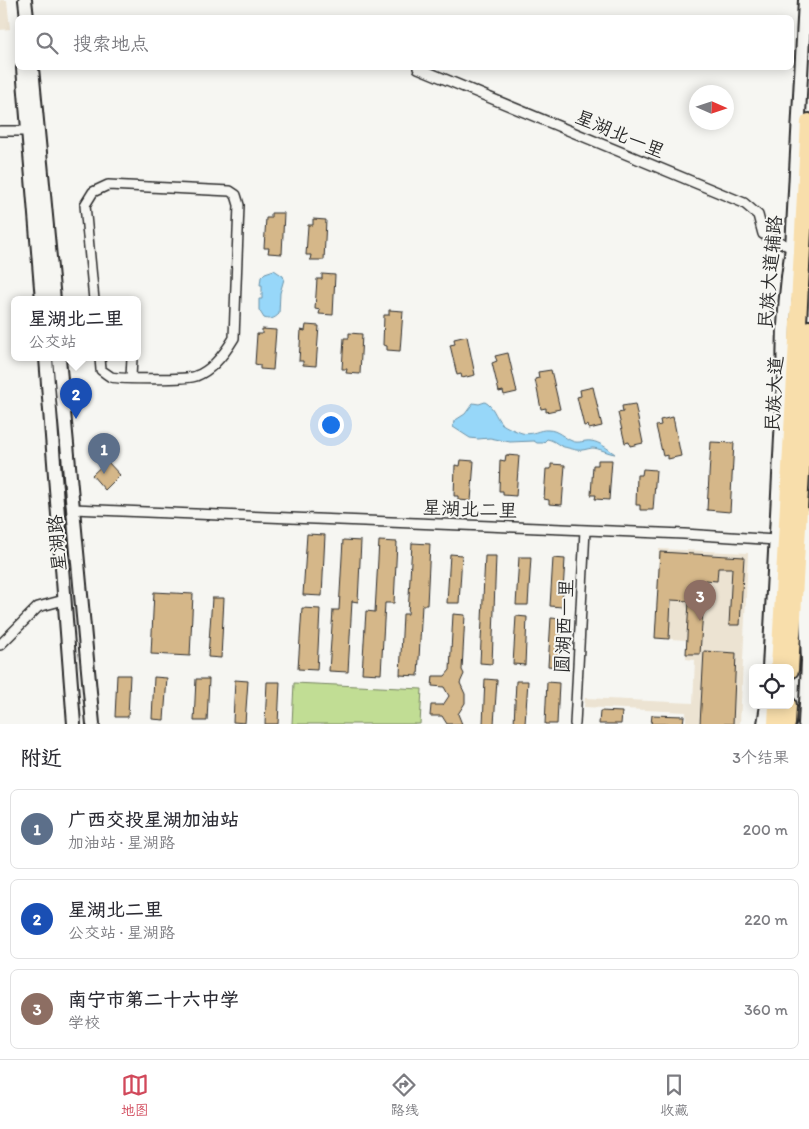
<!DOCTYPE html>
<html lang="zh">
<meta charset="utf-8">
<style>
body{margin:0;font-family:Itim,"LXGW WenKai TC",sans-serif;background:#f7f7f7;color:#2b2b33}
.controls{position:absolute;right:15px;bottom:15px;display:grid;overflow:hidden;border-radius:8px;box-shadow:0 2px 12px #0003}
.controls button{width:45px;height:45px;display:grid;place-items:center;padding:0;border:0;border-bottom:1px solid #e1e1e2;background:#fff;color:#2b2b33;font:25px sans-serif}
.compass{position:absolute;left:689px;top:85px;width:45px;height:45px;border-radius:50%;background:#fff;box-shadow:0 2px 12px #0003;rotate:93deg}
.you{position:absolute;left:330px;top:424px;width:18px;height:18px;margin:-12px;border:4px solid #fff;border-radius:50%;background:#1a73e8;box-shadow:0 0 0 8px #1a73e833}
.badge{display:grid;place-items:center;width:32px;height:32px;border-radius:50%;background:#d1495b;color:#fff;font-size:16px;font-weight:700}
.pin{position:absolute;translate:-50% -41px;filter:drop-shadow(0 1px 2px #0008)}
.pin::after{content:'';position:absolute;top:26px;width:18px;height:15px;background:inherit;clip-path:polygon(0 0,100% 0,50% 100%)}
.popup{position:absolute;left:11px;top:296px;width:130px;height:65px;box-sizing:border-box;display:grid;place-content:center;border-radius:8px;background:#fff;filter:drop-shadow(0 1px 4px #0005);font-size:16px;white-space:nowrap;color:#7c7c81}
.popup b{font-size:19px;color:#2b2b33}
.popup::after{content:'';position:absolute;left:50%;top:100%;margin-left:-10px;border:10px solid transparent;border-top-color:#fff}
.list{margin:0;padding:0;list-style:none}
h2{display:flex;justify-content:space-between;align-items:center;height:65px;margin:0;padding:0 20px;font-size:21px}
h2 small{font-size:16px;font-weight:400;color:#7c7c81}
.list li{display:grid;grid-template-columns:32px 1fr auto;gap:15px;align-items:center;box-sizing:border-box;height:80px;margin:0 10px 10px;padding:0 10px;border:1px solid #e1e1e2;border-radius:8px}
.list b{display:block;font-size:19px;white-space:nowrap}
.list p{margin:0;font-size:16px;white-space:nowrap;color:#7c7c81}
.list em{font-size:16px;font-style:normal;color:#7c7c81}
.icon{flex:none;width:28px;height:28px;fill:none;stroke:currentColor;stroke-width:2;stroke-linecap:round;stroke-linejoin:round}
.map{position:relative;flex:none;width:809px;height:724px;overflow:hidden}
.search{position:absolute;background:#fff;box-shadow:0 2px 12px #0003;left:15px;right:15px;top:15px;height:55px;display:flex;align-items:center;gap:12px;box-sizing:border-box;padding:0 18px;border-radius:8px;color:#7c7c81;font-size:19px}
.sheet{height:335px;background:#fff}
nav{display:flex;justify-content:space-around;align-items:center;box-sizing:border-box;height:70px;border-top:1px solid #e1e1e2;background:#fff;font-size:14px;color:#7c7c81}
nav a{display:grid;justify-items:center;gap:2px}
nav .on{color:#d1495b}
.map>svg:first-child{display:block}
.built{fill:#ece3d2}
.green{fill:#c1dd94;stroke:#768460}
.water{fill:#97d7f9;stroke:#6c92a7}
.building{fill:#d5b789;stroke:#2b2b2b}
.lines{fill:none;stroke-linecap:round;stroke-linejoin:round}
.street-casing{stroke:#2b2b2b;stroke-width:12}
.secondary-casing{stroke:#2b2b2b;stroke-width:16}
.highway-casing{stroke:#2b2b2b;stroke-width:20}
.street{stroke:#f6f6f2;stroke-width:9}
.secondary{stroke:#f6f6f2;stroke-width:12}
.highway{stroke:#f8deab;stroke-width:16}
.labels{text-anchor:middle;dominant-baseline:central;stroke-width:4;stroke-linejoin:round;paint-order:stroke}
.street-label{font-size:19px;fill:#2b2b2b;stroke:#f6f6f2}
</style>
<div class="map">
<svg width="809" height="724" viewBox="0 0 809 724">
<rect width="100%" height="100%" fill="#f6f6f2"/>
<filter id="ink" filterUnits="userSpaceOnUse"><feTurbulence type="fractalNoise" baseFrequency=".02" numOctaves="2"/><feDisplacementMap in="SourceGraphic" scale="10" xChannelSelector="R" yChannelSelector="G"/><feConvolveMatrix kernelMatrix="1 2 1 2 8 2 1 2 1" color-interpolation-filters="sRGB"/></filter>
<g filter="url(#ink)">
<path class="built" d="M0,0H7L10,29L0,30Z
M659,549L748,553L740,724H686V712L584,707L585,698L693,703L695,660L686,659L687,640L655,638Z"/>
<path class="green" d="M294,683L422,689L420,724H292Z"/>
<path class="water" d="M274,270L283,276L284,279L280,293L279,314C274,319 270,320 264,318L259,310V299H262V285H260L261,277L265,273Z
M485,402C494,407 495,416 501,423C506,427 516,431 522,433C532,436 539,429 548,430C558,430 564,438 572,441C579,444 584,440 591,441C600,442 608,449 615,454C607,453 599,448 592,448C586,449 582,451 576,450C573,449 563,447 561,446C556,443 553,440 547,439L543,443H537L534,441L510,442L490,438L478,439L470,438L453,427L454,421L465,414L473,403L479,404Z"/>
<path class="building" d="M271,213H284L282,254L268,253L269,248H264L266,218H271Z
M313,219L326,220L324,260H310L311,255H306L308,225H313Z
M322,274L335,275L333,315L319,314L320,310L315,309L317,279H322Z
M389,310L403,311L400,351L387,350V346L383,345L384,315H389Z
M306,325L319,326L316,366L303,365V361H299L301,330L305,331Z
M262,329L276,330L273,370L260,369V365L255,364L257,334H262Z
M349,333L362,334L360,374L346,373L347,369H342L344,338H349Z
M467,336L475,375L462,378L461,374L457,375L450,345L455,344L454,339Z
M508,353L517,392L504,395L503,391L499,392L492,363L497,361L495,356Z
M551,370L560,409L546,412V408L541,409L535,379L539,378L538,372Z
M593,387L602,426L589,429L588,425L584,426L577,397L581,396L580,390Z
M635,404L643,443L630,446L629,442L625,443L618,413L623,412L622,406Z
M673,417L681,456L668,459V455L663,456L656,426L661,425L660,420Z
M711,442L734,443L730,512L707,510Z
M506,455L519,456L516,496L503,495V491H499L500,460L505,461Z
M461,460L474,461L471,501L458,500V496H454L455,465L460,466Z
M598,460H612L609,500L595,499L596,495H591L593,465H598Z
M107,461L120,475L105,490L92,475Z
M551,464L565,465L562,505L549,504V500L544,499L546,469H551Z
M643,469L656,470L653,510H640V505H636L637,475H642Z
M307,534L325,535L322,596L303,595Z
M343,540L361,541L358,602L352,601L348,672L329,671L333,610H339Z
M379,541L397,542L394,603H385L381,674L362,673L366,611L375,612Z
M412,543L430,544L427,605H422L418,676L400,675L403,614H408Z
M660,552L744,557L740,625H729L732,568H718L717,581L705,580L700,654H686L689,601L671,600L669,639L655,638Z
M450,554L462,555L459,603H447Z
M485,556H496L492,664L480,663Z
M519,557H531L528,605H516Z
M553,558L565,559L562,607L550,606Z
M154,592L193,594L190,656L151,654Z
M212,598H224L221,658L208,657Z
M302,608L320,609L317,670L298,669Z
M453,614L465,615L462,670L464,674L460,683L465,694V703L458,714L462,724H447L442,716H430L431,705H443L449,696L444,687L432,686L433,676H445L450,670Z
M516,616L527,617L525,665L513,664Z
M551,618L562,619L560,667L548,666Z
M704,651L736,653L733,724H700Z
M117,675H130L128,717H115Z
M154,677L167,678L164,720L152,719Z
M196,679H209L207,721H194Z
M485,679L497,680L494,724H483Z
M235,680L248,681L245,723L233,722Z
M516,681H528L525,724H514Z
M267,682H280L278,724H265Z
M547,682L559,683L557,724H545Z
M600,711L622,712L621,724H599Z
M652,715L684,716L683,724H651Z"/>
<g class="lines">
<defs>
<path id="street" d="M418,68L744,203L758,215L763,234L792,248
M0,131H29
M94,300L85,205L93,192L108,185L230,191L236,195L239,205L234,338C225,353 213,370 196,376C188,380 120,379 111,377C108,375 104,372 101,370L100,358
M131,377L132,358
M73,509L684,534L776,540
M0,645L38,607L64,600
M575,724L585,530"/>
<path id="secondary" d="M25,0L27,18
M23,68L42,300
M32,68L54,300
M46,358L74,724
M59,358L93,724
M769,668L784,379C782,335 785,292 792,248L805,0
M764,724L767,705
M805,724L808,661L805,589L809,515"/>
<path id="highway" d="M779,668L809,122
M790,670L809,329
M776,724L777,705
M787,724L788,705"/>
</defs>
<use href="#street" class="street-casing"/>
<use href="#secondary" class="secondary-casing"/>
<use href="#highway" class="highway-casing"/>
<use href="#street" class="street"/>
<use href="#secondary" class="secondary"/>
<use href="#highway" class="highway"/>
</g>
</g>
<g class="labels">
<g class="street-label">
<text transform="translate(620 134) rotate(23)">星湖北一里</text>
<text transform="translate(770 272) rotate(-85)">民族大道辅路</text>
<text transform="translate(774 394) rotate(-87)">民族大道</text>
<text transform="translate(470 509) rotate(2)">星湖北二里</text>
<text transform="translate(57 543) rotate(-95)">星湖路</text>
<text transform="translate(564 626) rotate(-87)">圆湖西一里</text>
</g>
</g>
</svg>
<div class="controls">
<button><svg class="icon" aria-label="locate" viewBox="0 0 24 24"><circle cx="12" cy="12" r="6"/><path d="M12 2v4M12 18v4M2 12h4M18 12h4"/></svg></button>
</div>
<svg class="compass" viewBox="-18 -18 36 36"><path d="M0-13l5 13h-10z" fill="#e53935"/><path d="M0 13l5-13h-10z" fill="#7c7c81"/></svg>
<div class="you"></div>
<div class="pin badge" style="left:104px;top:474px;background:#5c6f8a">1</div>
<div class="pin badge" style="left:76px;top:419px;background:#1a4fb4">2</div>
<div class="popup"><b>星湖北二里</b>公交站</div>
<div class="pin badge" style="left:700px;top:621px;background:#8d6e63">3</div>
<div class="search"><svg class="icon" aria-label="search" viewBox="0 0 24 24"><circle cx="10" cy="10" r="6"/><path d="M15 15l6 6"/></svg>搜索地点</div>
</div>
<section class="sheet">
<h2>附近<small>3个结果</small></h2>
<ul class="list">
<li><span class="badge" style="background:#5c6f8a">1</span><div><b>广西交投星湖加油站</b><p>加油站 · 星湖路</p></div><em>200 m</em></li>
<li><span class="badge" style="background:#1a4fb4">2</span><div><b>星湖北二里</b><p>公交站 · 星湖路</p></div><em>220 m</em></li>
<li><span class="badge" style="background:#8d6e63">3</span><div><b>南宁市第二十六中学</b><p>学校</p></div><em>360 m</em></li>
</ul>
</section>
<nav>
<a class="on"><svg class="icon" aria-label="map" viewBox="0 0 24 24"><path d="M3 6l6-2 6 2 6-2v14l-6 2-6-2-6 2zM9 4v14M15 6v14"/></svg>地图</a>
<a><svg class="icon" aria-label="directions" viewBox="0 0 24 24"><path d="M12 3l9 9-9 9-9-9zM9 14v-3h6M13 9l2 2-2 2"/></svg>路线</a>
<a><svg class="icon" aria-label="saved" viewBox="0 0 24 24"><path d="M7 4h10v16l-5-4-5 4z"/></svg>收藏</a>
</nav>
